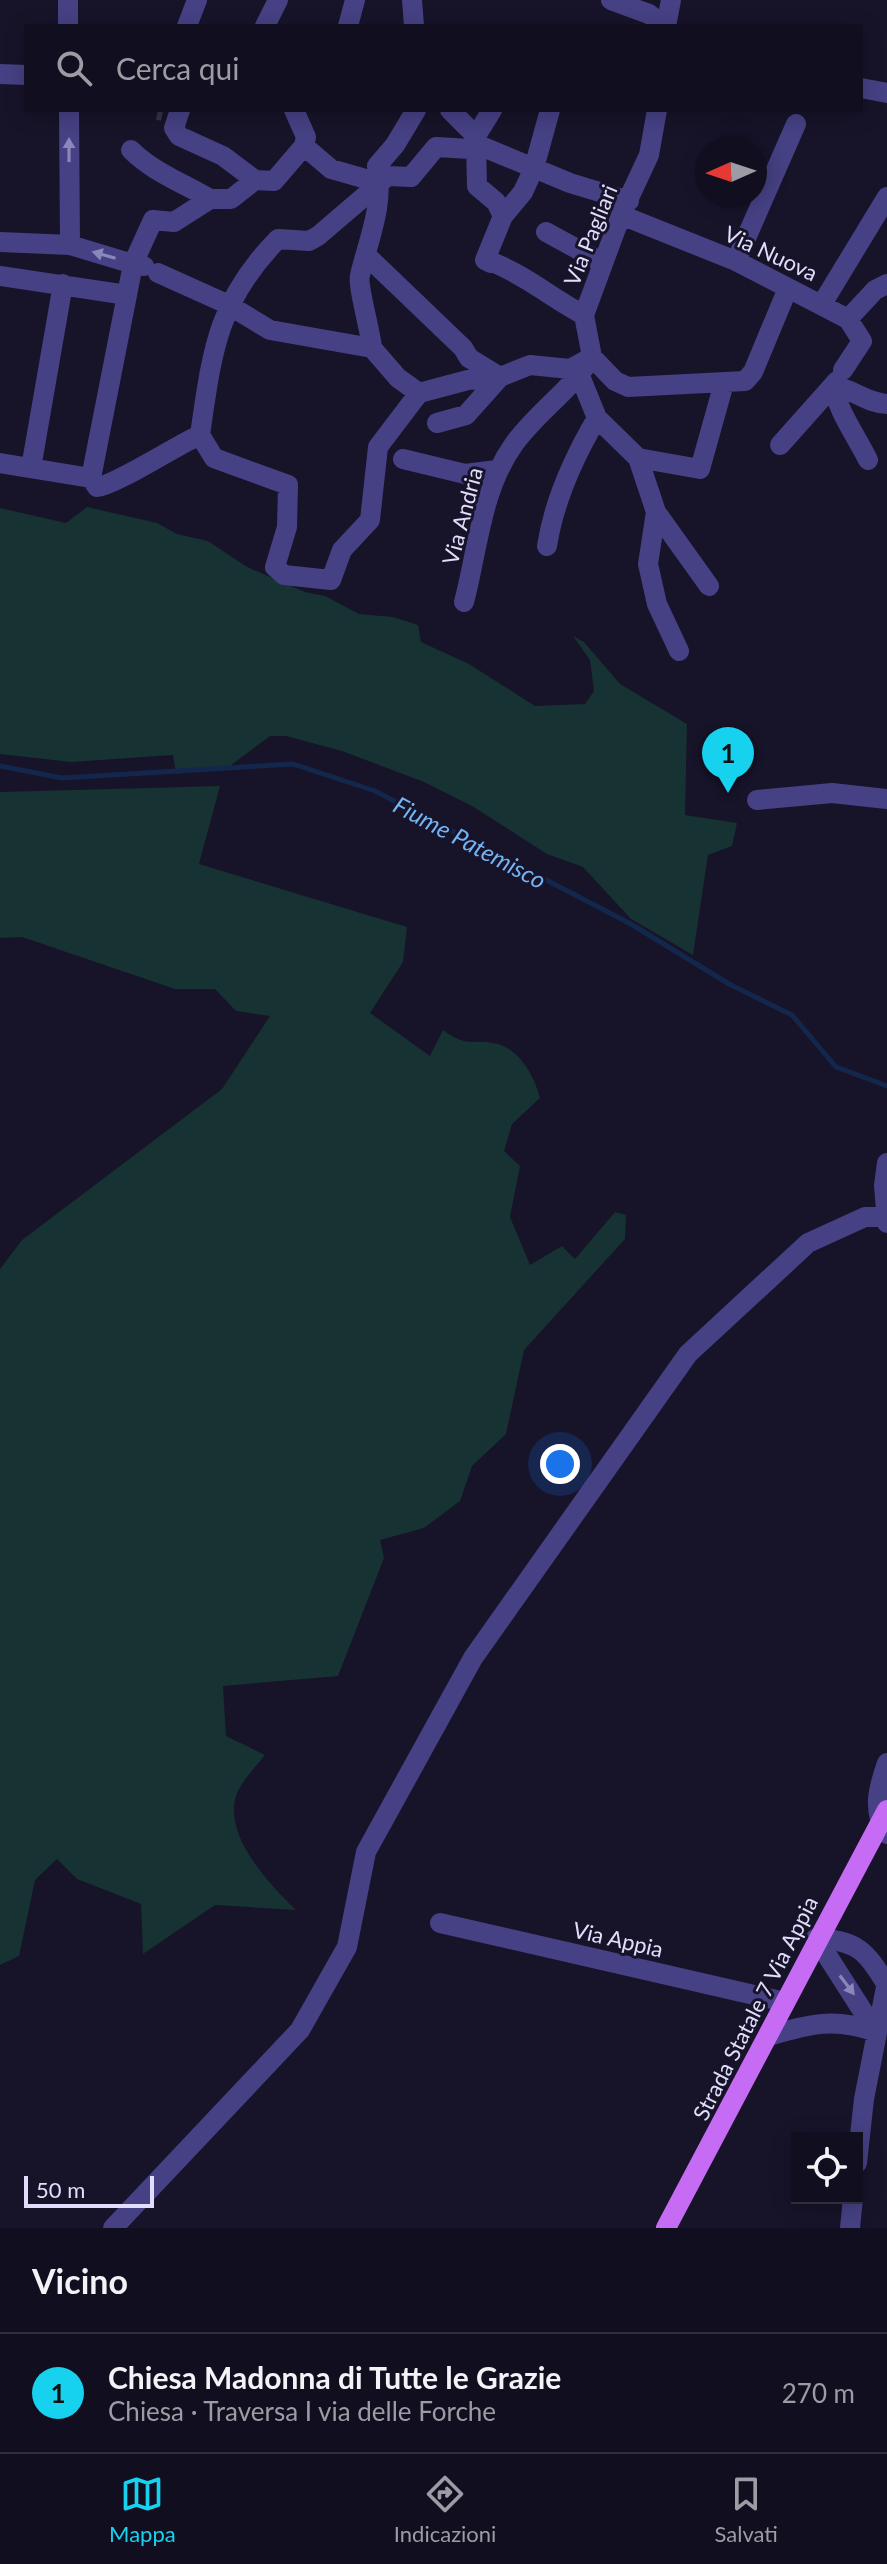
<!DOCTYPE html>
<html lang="it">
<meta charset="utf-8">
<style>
body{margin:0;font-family:Lato,sans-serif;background:#1e1c2c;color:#f1f3f6}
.controls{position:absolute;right:24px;bottom:24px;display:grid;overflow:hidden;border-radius:0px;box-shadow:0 4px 20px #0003}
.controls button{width:72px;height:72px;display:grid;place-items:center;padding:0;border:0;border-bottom:2px solid #302e3d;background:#110e1f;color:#f1f3f6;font:40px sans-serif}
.compass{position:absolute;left:695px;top:136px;width:72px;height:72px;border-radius:50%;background:#110e1f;box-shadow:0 4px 20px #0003;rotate:267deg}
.scale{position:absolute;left:24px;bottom:20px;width:130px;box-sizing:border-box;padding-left:8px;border:4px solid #e1ddfc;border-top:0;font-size:22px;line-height:28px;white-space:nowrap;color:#e1ddfc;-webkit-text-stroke:6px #171329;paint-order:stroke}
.you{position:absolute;left:560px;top:1464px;width:28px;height:28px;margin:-20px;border:6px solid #fff;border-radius:50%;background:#1a73e8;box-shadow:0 0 0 12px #1a73e833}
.badge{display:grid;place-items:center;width:52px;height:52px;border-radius:50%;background:#17d2ee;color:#111;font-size:26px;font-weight:700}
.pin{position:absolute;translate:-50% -66px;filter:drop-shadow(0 2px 4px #0008)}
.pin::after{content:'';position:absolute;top:42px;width:28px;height:24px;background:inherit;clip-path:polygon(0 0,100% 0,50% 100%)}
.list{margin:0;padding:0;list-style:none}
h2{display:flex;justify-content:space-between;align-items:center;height:104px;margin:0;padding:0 32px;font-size:34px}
h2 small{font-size:26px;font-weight:400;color:#9c9ca4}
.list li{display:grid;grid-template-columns:52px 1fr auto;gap:24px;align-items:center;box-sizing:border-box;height:120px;padding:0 32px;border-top:2px solid #302e3d}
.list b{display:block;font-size:30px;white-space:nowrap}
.list p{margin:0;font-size:26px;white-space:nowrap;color:#9c9ca4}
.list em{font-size:26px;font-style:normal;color:#9c9ca4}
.icon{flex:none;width:44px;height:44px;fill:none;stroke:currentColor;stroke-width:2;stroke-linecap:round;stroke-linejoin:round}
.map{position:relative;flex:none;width:887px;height:2228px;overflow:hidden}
.search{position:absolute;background:#110e1f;box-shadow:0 4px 20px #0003;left:24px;right:24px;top:24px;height:88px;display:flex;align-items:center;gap:20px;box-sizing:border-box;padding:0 28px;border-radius:0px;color:#9c9ca4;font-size:30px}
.sheet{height:224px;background:#110e1f}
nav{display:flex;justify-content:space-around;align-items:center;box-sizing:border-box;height:112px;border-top:2px solid #302e3d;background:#110e1f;font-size:22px;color:#9c9ca4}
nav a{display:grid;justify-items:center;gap:4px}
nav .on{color:#17d2ee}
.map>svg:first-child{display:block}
.green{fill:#163232}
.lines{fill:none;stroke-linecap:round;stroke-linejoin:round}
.stream{stroke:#13274c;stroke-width:5}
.minor-tunnel{stroke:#353149;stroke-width:20;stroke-dasharray:20 10;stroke-linecap:butt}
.minor{stroke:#464184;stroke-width:20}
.major{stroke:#c66cf4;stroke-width:20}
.oneway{fill:#8c87ba}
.labels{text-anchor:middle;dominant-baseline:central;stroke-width:6;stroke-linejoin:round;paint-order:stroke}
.street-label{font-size:22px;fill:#e1ddfc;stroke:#171329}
.water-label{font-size:24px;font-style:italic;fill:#73b4f5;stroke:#171329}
</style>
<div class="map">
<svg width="887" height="2228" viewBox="0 0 887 2228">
<rect width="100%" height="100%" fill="#171329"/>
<path class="green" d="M87,507L157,523L177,534L208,541L247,567L305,592L325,596L359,614L393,617L418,625L421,642L469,664L535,706L585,704L594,691L590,660L573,636L584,642L620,684L687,724L685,815L737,823L732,846L708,855L693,955L631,919L583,867L547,854L472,806L424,782L342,751L286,736H270L230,766L176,774L173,755L71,762L0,754V508L66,523Z
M220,786L199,864L407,927L403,962L370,1013L430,1056L443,1030C470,1050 472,1037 498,1044C521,1051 535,1078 540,1098L512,1124L504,1151L520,1166L510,1217L530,1265L562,1246L575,1259L615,1212L626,1215L625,1239L524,1350L506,1434L472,1466L460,1501L424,1528L380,1540L384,1558L338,1676L223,1686L226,1736L265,1755C256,1766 244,1779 238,1791C219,1832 270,1885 296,1910L215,1905L143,1954L141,1904L77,1879L57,1859L35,1880L19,1956L0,1965V1269L22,1240L222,1089L270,1016L236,1011L215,989H175L22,937L0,938V792Z"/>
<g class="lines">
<path class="stream" d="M0,766L62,778L293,764L375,791L631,924L729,984L792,1015L836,1067L887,1086"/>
<path class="minor-tunnel" d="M158,110L163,111"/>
<path class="minor" d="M68,0V26
M412,0L414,26
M611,0L649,14L665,26
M187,26L197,0
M265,26L278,0
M348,26L355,0
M666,26L671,0
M0,74L26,75
M861,88L887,93
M69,110L70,245
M180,110L174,128L179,136L223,156L255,180
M294,110L306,137L304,146L331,169L380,183L387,176L411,177L436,147L470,149L476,144
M450,110L476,136V144L570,183L629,201
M476,136L492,110
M476,144L477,186L496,202L503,216L485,260L491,263
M131,150C153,172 183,183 210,199
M621,215L736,261L848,319L875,290L887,284
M503,216L523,192L534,168L550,110
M546,232L603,263
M0,242L70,245L133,264L127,295L0,276
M367,256L463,348L469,358L500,377L466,415L437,423
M736,261L796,124
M494,263C527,276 553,299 584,315
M144,266L133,264L153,220L174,222L210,199H231L255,180L274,181L304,146
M158,273L227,304L270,330L372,348L398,378L419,393
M822,304L887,197
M372,348C371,333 357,285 360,275C369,238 384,205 377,166L395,145L416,110
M843,370L862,341L848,319
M580,376L597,418L638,458L656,512L648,564L657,604L679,651
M200,435L214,458L288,485L287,527L275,567L284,575L331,580L342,550L370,520L378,447L419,393L468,380L500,377L530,365L570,369L592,357L615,381L628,387L745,381L753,372L788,288
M200,435C212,352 217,301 278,239L309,241L318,236L380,183
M780,445L837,381
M638,458L700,469L724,383
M403,459L465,474L497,470
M868,460C857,437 836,409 834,386C853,389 866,403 887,404
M0,463L91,478
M31,468L63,284
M91,478L127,295
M91,478L97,487C114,486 177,445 200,435
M656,512L709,586
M547,546C554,501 574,457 597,418
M464,602C478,549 481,490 514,444C537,412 571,390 592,357L584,315L621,215L649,155L657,110
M757,800L832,793L887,799
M887,1163L884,1185L887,1223
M887,1763C878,1789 872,1810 887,1834
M440,1923L785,2002
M816,1938L876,2032
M816,1938C858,1941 865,1950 887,1985
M769,2036C810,2024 834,2017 876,2032
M857,2163L864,2099L887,1982
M113,2228L300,2030L347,1947L366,1852L473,1658L688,1354L808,1243L865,1217H884
M850,2228L853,2198"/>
<path class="major" d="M666,2228L887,1810"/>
</g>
<defs><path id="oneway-solid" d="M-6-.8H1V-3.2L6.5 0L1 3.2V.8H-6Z" transform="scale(2)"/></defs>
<g class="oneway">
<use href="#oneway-solid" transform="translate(69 150) rotate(-90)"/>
<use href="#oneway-solid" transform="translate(104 255) rotate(-164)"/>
<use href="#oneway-solid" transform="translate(847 1985) rotate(53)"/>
</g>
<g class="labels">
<g class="street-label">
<text transform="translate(590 235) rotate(-68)">Via Pagliari</text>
<text transform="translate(771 253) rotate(25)">Via Nuova</text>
<text transform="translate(462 516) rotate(-75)">Via Andria</text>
<text transform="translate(618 1939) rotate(13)">Via Appia</text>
<text transform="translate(755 2008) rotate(-63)">Strada Statale 7 Via Appia</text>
</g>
<g class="water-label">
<text transform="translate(470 842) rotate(28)">Fiume Patemisco</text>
</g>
</g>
</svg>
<div class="controls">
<button><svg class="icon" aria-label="locate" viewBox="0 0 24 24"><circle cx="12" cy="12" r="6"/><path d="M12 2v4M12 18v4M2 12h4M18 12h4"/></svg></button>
</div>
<svg class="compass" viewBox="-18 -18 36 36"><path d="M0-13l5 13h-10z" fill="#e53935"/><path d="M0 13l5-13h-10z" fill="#9c9ca4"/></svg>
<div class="scale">50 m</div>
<div class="you"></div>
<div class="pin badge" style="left:728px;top:793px">1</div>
<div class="search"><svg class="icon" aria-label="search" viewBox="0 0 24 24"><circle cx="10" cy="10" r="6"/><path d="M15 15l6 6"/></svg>Cerca qui</div>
</div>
<section class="sheet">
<h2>Vicino<small></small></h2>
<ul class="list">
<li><span class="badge">1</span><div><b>Chiesa Madonna di Tutte le Grazie</b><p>Chiesa · Traversa I via delle Forche</p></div><em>270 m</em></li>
</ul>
</section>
<nav>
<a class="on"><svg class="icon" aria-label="map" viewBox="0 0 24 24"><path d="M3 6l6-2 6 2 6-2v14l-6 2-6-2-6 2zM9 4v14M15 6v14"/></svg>Mappa</a>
<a><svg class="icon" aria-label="directions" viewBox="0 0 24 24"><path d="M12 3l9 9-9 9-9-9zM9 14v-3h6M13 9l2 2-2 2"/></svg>Indicazioni</a>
<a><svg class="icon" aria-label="saved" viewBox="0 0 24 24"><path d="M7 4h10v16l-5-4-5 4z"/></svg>Salvati</a>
</nav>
